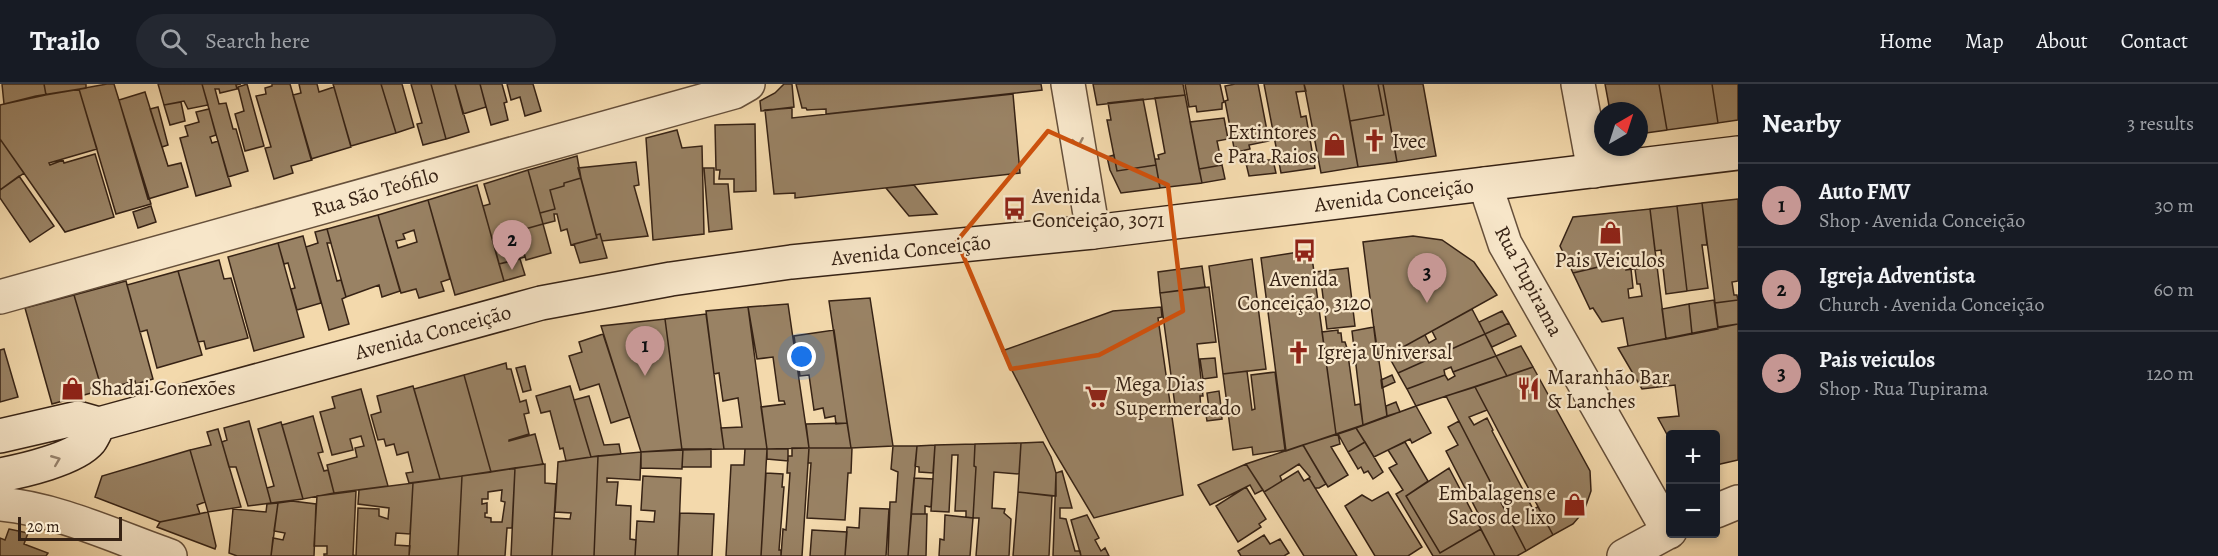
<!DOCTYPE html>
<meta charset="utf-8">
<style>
body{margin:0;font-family:Alegreya,serif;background:#242831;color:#f1f3f6}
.controls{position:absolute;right:18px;bottom:18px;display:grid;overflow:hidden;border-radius:6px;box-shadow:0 3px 9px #0003}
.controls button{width:54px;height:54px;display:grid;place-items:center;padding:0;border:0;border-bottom:2px solid #363941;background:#171b24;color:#f1f3f6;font:30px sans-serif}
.compass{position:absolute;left:1594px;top:18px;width:54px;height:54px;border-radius:50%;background:#171b24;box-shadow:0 3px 9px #0003;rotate:39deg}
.scale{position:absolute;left:18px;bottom:15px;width:104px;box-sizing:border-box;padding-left:6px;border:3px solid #372315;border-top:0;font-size:16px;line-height:21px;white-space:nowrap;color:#372315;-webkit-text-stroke:4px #f7e6c9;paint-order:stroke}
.you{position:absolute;left:802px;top:273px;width:21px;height:21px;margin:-15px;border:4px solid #fff;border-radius:50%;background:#1a73e8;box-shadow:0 0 0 9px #1a73e833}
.badge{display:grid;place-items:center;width:39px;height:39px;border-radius:50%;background:#c59692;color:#111;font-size:20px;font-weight:700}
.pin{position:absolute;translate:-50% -50px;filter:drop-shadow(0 2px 3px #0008)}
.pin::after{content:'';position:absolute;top:32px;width:21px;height:18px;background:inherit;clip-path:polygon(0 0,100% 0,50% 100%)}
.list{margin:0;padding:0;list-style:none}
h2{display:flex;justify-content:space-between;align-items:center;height:78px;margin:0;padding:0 24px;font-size:26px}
h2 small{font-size:20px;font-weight:400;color:#9ea1a6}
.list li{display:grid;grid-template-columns:39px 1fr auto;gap:18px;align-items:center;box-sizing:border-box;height:84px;padding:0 24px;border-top:2px solid #363941}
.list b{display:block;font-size:22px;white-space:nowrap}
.list p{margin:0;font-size:20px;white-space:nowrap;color:#9ea1a6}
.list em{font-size:20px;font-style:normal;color:#9ea1a6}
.icon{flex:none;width:33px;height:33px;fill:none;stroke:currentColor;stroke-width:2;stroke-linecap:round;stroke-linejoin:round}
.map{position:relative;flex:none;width:1738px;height:472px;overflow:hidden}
header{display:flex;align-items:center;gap:36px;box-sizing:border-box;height:84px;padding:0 30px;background:#171b24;border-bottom:2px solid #363941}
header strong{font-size:28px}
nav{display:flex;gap:33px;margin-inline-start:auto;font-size:21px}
.search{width:420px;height:54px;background:#242831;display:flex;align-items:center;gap:15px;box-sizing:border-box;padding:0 21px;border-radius:33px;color:#9ea1a6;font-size:22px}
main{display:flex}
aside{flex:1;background:#171b24}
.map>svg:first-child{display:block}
.building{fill:#998264;stroke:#372315;stroke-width:1.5;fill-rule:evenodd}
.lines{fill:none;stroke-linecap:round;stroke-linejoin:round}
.minor-casing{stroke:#66503b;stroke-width:36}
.tertiary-casing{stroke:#66503b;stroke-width:36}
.secondary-casing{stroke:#372315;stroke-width:36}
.minor{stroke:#f7e6c9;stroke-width:33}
.tertiary{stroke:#f7e6c9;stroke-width:33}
.secondary{stroke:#f7e6c9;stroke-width:33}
.oneway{stroke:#97846f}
.marked{fill:none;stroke:#cd510d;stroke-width:4.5;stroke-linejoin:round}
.labels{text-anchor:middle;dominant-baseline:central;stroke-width:4.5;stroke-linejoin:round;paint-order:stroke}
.poi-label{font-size:21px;fill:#372315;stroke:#f7e6c9;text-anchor:start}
.street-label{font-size:21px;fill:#372315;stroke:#f7e6c9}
</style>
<header>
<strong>Trailo</strong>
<div class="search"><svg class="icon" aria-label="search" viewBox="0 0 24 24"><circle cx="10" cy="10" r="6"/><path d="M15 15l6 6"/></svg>Search here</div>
<nav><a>Home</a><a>Map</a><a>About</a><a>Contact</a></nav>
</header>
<main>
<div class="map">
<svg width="1738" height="472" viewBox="0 0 1738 472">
<rect width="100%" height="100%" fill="#f3d9ac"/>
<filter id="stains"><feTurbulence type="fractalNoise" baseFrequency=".00333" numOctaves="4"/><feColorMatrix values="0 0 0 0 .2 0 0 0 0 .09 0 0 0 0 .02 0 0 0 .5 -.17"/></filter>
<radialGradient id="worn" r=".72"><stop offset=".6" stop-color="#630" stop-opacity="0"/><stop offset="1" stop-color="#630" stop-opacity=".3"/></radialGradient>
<path class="building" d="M2,0H44L46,11L4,20Z
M44,0H86V4L46,11Z
M107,0H114L151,120L116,130L79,5Z
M158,0H202L208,21L188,25L184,17L164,21Z
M202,0H241L236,1L237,5L220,9L219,5H215L219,20L226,19L233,45H236L248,87L228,93Z
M247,0L264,62L245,67L235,30L244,27L238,3Z
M272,0H290L312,76L291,82L293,89L274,95L265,64L271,63L256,12L266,10L265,4L272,2Z
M299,0H317L319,8L334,3L351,63L311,75L293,11L301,9Z
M333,0H381L396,49L351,62Z
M381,0H402L414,43L396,49Z
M411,0H431L446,55L423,61L417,40L422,39Z
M431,0H455L469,48L446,55Z
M455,0H480L486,23L463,30Z
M480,0H502L507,18L504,19L508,36L491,41Z
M507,0H533L541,27L525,32L520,13L511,16Z
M784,0H792L794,23L761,27L760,17L775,9Z
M796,0H1041L1042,6L826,30V25L807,26L806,24H802Z
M1093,0H1183L1185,11L1097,21Z
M1185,0H1220L1224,18L1222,19V25L1197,28L1196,22L1189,23Z
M1235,0H1258L1269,57L1249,61L1250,65L1237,68L1236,63L1234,64L1225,17L1228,16L1225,2Z
M1264,0H1304L1306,7L1296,8L1301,33L1306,32L1315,84L1281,89Z
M1304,0H1343L1358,83L1321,89Z
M1343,0H1378L1384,31L1350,37Z
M1378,0H1383L1397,78L1358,83L1350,37L1384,31Z
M1383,0H1423L1436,72L1397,78Z
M1605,0H1659L1667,46L1639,50V27H1610Z
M1659,0H1712L1718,39L1667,46Z
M1712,0H1738V36L1718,39Z
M79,5L97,65L49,79L50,81L63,76L64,79L95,70L114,133L65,148L0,55V21L36,12Z
M145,8L168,82L181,79L188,103L148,115L119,16Z
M1013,10L1020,89L795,114V109L774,110L765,26L792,24V34Z
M1185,11L1202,99L1160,104L1155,75H1159L1158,71L1165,69L1155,14Z
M1143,15L1156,81L1117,87L1107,36H1111L1108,19Z
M181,18L185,37L170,41L164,21Z
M158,23L168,61L162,63L150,25Z
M209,25L216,51L210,53L212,59L218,57L231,102L196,112L180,54L188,52L185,42L199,38L196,28Z
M1224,34L1228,55L1217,57L1222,81L1199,85L1190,38Z
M755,40L756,107L734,108V95H719L720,86H716L715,41Z
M677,46L682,64L702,62L704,150L653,156L646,54Z
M0,55L24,89L0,106Z
M1114,71L1117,87L1156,81L1160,104L1121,109L1110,86L1107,73Z
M577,72L581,94L564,99V102L550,106L555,125L540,129L528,86Z
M1257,73V76H1273L1276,89L1249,92L1245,75Z
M636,78L639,101L634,102L648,152L602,157L600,150L596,151L578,84Z
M1222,81L1225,95L1202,99L1199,85Z
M704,84H714V100H728L732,145L709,148Z
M528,86L543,140L518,147L525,173L499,180L483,122L490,120L484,100Z
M19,92L54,142L30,158L0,114V106Z
M581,94L597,154L571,161L567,145L561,147L557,130H554L555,137L543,140L540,129L555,125L550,106L564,102V99Z
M477,101L504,197L455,211L428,116Z
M914,101L937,130L909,132L886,104Z
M1738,115V197L1732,198L1734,211H1737L1738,216L1715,219L1702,119Z
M428,116L450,195L441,198L444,207L419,214L416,205L401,209L378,131ZM414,146L417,158L398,164L396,157L405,155L403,150Z
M1702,119L1707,161H1702L1708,204L1687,207L1677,122Z
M151,122L156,138L138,144L133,128Z
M1677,122L1687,207L1666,210L1661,166L1655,167L1650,125Z
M1650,125L1657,182L1626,186L1624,177L1573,189L1560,162L1573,133Z
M378,131L400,207L382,213L379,201L346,213L327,145Z
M543,140L551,169L526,176L518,147Z
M327,145L331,159H327L337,197L341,196L346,213L342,215L349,240L329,246L306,163L318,159L315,148Z
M600,150L607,174L580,179L574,160L597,154L596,151Z
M303,152L321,219L297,226L291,205L295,204L288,179L284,180L278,159Z
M1413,152L1442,156L1474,178L1497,211L1378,277L1363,158Z
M278,159L304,253L254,267L228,173Z
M1311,166L1336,350L1286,367L1261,174Z
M520,175L525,191L504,197L499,180Z
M1252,175L1266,285L1223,290L1209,182Z
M219,176L224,195L231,194L248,254L206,265L204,257L198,258L178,187Z
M1624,177L1626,186L1631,185L1633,204L1628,205L1629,214L1642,212L1640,200H1637L1635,185L1657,182L1666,255L1628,262L1623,234L1602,238L1593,224L1590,225L1573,189Z
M1202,182L1205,203L1160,209L1158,188Z
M1348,184L1355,242L1327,245L1321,197H1315V188Z
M178,187L202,271L157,284L147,246L140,248L127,201Z
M126,197L153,295L136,300L135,297L102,306L74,211Z
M1209,203L1216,258L1197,260L1203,312H1200L1201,326L1176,329L1160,209Z
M74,211L102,306L52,320L25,224Z
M870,214L893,362L851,364L829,217Z
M1714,216L1718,245L1692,250L1689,220Z
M1738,216V240L1718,243L1715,219Z
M788,220L809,364L767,365L761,323L785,320L784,317H779L773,273L757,275L748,223Z
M1689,220L1692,250L1666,255L1662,225Z
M748,223L767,365H724L721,344L742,343L738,314L723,317L719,289L714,290L706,227Z
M1161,223L1162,233L1158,234L1183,411L1094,434L1051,362L1002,267L1113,227Z
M1472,225L1485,250L1398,289L1388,271L1425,251L1429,259L1436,255L1432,247Z
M1502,227L1509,239L1485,250L1479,238Z
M706,230L724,365L682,366L665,235Z
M665,235L682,366L641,368L601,242Z
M1509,239L1516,252L1492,263L1485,250Z
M1738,240V376L1716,381V350H1670V356L1658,334L1679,332L1675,301L1642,305L1618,264Z
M1374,243L1387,332L1363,341L1352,247Z
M834,246L847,339L836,340L835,332L825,334L823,324L814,326L809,291L800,292L794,252Z
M1338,246V249H1341L1342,258H1345L1347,264L1355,321L1360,320L1363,341L1336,350L1322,248Z
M603,250L630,333L611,339L599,300L580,306L569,272L582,268L579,258Z
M1485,250L1496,272L1453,288L1451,283L1444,286L1445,291L1407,305L1398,289Z
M1521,262L1533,283L1507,292L1496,272Z
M4,265L18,313L0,318V266Z
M1496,272L1507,292L1416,322L1407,305L1445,291L1448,296L1455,292L1453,288Z
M1215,274L1217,293L1203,295L1200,275Z
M506,279L507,285H511L520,318L526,316L529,329L524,330L529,350L509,356V357L535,350L543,380L491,388L464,291Z
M525,282L531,306L523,308L516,284Z
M1533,283L1590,387L1591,407L1584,427L1573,440L1553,451L1475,303Z
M1247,287L1252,326L1255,325L1251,291L1275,288L1285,366L1253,371L1252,363L1233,366L1223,290Z
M464,291L491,388L440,395L414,305Z
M1392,291L1395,298L1382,304L1381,296Z
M413,302L440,395L409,399L406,389L413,388L408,368L397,371L394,360L386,362L384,355L378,356L371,331L381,328L377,312Z
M570,302L591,373L566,377L563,364L560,365L550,327L541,329L536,312Z
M1475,303L1487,326L1469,333L1474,341L1487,334L1493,346L1492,347L1533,425L1538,423L1553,451L1526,467L1446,312Z
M361,305L388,402L334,409L327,381L357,373L355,364L364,362L361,352L350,355L353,366L332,371L320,328L335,324L332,313Z
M1219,307L1221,323L1209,325L1207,309Z
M589,312L604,361L619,360L621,370L591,373L574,316Z
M1396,318L1400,328L1387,332L1386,322Z
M1416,322L1431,349L1412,359L1410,355L1374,373L1356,344Z
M1221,323L1222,335L1207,337L1205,325Z
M313,332L323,368L318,369L324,387L328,386L334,409L303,415L282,341Z
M249,337L271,419L248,422L236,383H229L222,358L227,356L224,344Z
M1459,337L1526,467L1517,472H1495L1477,438L1481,435L1446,367L1458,361L1448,343Z
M281,338L303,415L271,419L267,404L274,402L258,345Z
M847,339L851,364H809L806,340Z
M1356,344L1365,358L1348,368L1338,350Z
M218,345L241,423L208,428L190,366L211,361L207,348Z
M1338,350L1340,360L1331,363L1348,391L1328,403L1303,361Z
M1043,358L1051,373L1056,389V412L1018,408L1021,359Z
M1365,358L1383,388L1373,395L1368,387L1364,389L1361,383L1358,385L1348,368Z
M1405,358L1428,397L1406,412L1440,469L1481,445L1495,472H1433L1396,410L1403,406L1389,384L1397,380L1388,366Z
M1021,359L1019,390L994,388L992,424L1005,425L1004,429L1011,435L1009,472H976L979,434H973L976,383L974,382L975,360Z
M975,360L974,382L976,383L973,434L966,433V427H955L958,371H952L949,428L931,427L935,361Z
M935,361L933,389L919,388V383L915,382L917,362Z
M1303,361L1326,400L1319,404H1315L1309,394L1310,393L1299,380L1280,392L1282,397L1264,408L1246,380Z
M893,362H917L908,472H888L890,418H896L898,388L891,385Z
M792,364H809L802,472H781L783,445L786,446L790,389H787L788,372H792Z
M809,364H852L851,389H848L845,436L807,434L811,379H808Z
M683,365L682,385L641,384V368Z
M683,365H711V383H682Z
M745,365H767L761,472H726L731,381H744Z
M767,365H788V377L767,375Z
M190,366L205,418L197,421L200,430L160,438L95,413L102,392Z
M641,368L640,396L607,394V398H618L616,421L631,422L630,455L636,456L635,472H594L598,372Z
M598,372L594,472H552L554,434L570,435L571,429L555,428L558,378Z
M545,380V399L556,400L552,472H511L515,384Z
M1246,380L1263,406L1255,410L1250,401L1210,421L1198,401Z
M515,384L512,444H507L505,472H458L462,392ZM502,406L501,417L505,418L502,438H491V434L485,433V429H487V419L482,420V415H488V408Z
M1449,384L1481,445L1440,469L1406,412Z
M1062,387L1072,424H1060V434L1066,435L1075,467H1080L1081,472H1053L1056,389Z
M1298,387L1304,397L1309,394L1357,472H1304L1264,408Z
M766,389L783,390L782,403H784L779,466H781V472H761Z
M462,392L458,472H409L413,399Z
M643,392L681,394L678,472H635L637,437L654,438L655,427L641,426Z
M914,394L933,395L931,423L925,422V430H911Z
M413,399L410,450L396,449L395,461L410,462L409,472H356L358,424L379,425V432L388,435L389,424L358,420L359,406Z
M1246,403L1266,435L1259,440L1261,443L1238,458L1216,422Z
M356,407L353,471L356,472H324V470H327V462H314L317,412Z
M1018,408L1052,412L1049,472H1013Z
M1388,408L1422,463L1408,472H1375L1345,422L1362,411L1372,417Z
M292,417L316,420L314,472H271L273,454L283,456L285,449L274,447L278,419Z
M278,419L271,472H237L229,469L233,425L266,428L267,420Z
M860,424L889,425L886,472H845L847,443L859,444Z
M208,428L216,462L215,465L157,443L160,438Z
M680,429L714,430L712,472H678Z
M911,430H927L926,472H908Z
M945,431L973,434L970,472H939L940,455L944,456Z
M1087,431L1099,454L1095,456L1101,467L1105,464L1109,472H1081L1071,436Z
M9,445L28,449L24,460L48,469L46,472H0V454L5,456Z
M812,446L847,448L845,472H810Z
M1264,451L1270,460L1280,455L1289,469L1284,472H1241L1238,467Z"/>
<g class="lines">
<defs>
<path id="minor" d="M1068,0L1093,148
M1578,0L1594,87
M0,213L734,8L748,0
M0,420C57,425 116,453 170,472"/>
<path id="tertiary" d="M1485,100L1505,160L1669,448
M1716,427L1738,418
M1624,472L1670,447"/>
<path id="secondary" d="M0,352L78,334L99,340L541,219L671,195L791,178L1093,148L1738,69
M0,391C22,387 75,375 90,357C93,353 96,346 99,340"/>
</defs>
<use href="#minor" class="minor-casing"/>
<use href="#tertiary" class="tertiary-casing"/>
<use href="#secondary" class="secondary-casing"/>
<use href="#minor" class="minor"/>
<use href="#tertiary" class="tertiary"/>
<use href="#secondary" class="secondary"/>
</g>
<defs><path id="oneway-chevron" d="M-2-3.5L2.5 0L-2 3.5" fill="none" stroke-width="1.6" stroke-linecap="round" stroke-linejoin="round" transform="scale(1.5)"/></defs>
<g class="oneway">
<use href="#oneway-chevron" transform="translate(1078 58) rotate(80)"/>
<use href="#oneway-chevron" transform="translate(56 376) rotate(-22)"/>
</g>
<path class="marked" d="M1048,47L1168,101L1183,227L1099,271L1011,285L957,157Z"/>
<defs>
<symbol id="church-bare" viewBox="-9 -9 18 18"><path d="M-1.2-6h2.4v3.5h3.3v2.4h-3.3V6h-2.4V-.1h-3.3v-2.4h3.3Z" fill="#8f2418" stroke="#f7e6c9" stroke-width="2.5" paint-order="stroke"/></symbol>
<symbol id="shop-bare" viewBox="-9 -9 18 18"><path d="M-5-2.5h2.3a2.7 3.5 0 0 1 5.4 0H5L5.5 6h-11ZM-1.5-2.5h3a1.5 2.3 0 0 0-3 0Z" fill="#8f2418" stroke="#f7e6c9" stroke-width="2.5" paint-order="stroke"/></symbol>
<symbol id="bus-bare" viewBox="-9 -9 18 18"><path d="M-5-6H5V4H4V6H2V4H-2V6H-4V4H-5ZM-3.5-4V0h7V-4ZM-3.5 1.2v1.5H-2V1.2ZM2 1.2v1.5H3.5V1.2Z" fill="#8f2418" stroke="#f7e6c9" stroke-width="2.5" paint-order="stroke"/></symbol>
<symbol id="restaurant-bare" viewBox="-9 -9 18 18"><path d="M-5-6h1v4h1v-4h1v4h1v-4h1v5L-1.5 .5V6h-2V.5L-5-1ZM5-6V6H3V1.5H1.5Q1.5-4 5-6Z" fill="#8f2418" stroke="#f7e6c9" stroke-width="2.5" paint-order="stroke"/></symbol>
<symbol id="supermarket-bare" viewBox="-9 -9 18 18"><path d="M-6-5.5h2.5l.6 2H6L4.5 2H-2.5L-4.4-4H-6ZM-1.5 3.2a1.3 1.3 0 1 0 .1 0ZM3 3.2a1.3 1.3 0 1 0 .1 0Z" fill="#8f2418" stroke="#f7e6c9" stroke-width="2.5" paint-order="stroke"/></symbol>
</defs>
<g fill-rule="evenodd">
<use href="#church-bare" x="1358" y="40" width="33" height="33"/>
<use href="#shop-bare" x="1318" y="44" width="33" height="33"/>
<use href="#bus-bare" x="998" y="108" width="33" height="33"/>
<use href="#shop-bare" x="1594" y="132" width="33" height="33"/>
<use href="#bus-bare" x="1288" y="150" width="33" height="33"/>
<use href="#church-bare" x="1282" y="252" width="33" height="33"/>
<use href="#shop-bare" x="56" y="288" width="33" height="33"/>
<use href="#restaurant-bare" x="1512" y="288" width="33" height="33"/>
<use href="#supermarket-bare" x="1080" y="296" width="33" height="33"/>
<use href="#shop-bare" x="1558" y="404" width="33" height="33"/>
</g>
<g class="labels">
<g class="poi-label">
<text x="1317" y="48" text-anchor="end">Extintores<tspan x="1317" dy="24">e Para Raios</tspan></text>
<text x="1392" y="57">Ivec</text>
<text x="1032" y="112">Avenida<tspan x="1032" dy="24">Conceição, 3071</tspan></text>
<text x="1610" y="176" text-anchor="middle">Pais Veiculos</text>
<text x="1304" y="195" text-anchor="middle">Avenida<tspan x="1304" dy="24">Conceição, 3120</tspan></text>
<text x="1317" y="268">Igreja Universal</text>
<text x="1547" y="293">Maranhão Bar<tspan x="1547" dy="24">&amp; Lanches</tspan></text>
<text x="1115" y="300">Mega Dias<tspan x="1115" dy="24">Supermercado</tspan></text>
<text x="91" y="304">Shadai Conexões</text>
<text x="1556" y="409" text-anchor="end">Embalagens e<tspan x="1556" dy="24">Sacos de lixo</tspan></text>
</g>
<g class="street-label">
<text transform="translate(375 108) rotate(-16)">Rua São Teófilo</text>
<text transform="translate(1394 111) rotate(-7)">Avenida Conceição</text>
<text transform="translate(911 166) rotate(-6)">Avenida Conceição</text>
<text transform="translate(1529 197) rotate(62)">Rua Tupirama</text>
<text transform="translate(433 248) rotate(-15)">Avenida Conceição</text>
</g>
</g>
<rect width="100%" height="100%" filter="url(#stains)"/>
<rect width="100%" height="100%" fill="url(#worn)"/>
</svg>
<div class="controls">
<button>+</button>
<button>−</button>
</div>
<svg class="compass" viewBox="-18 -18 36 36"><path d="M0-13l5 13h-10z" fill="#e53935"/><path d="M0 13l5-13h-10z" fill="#9ea1a6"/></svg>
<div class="scale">20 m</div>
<div class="you"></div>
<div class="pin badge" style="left:645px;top:292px">1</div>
<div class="pin badge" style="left:512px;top:186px">2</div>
<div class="pin badge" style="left:1427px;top:219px">3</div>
</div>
<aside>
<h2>Nearby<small>3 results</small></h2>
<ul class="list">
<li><span class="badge">1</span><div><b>Auto FMV</b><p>Shop · Avenida Conceição</p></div><em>30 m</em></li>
<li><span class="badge">2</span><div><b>Igreja Adventista</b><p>Church · Avenida Conceição</p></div><em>60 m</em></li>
<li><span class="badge">3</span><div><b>Pais veiculos</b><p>Shop · Rua Tupirama</p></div><em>120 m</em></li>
</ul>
</aside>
</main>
